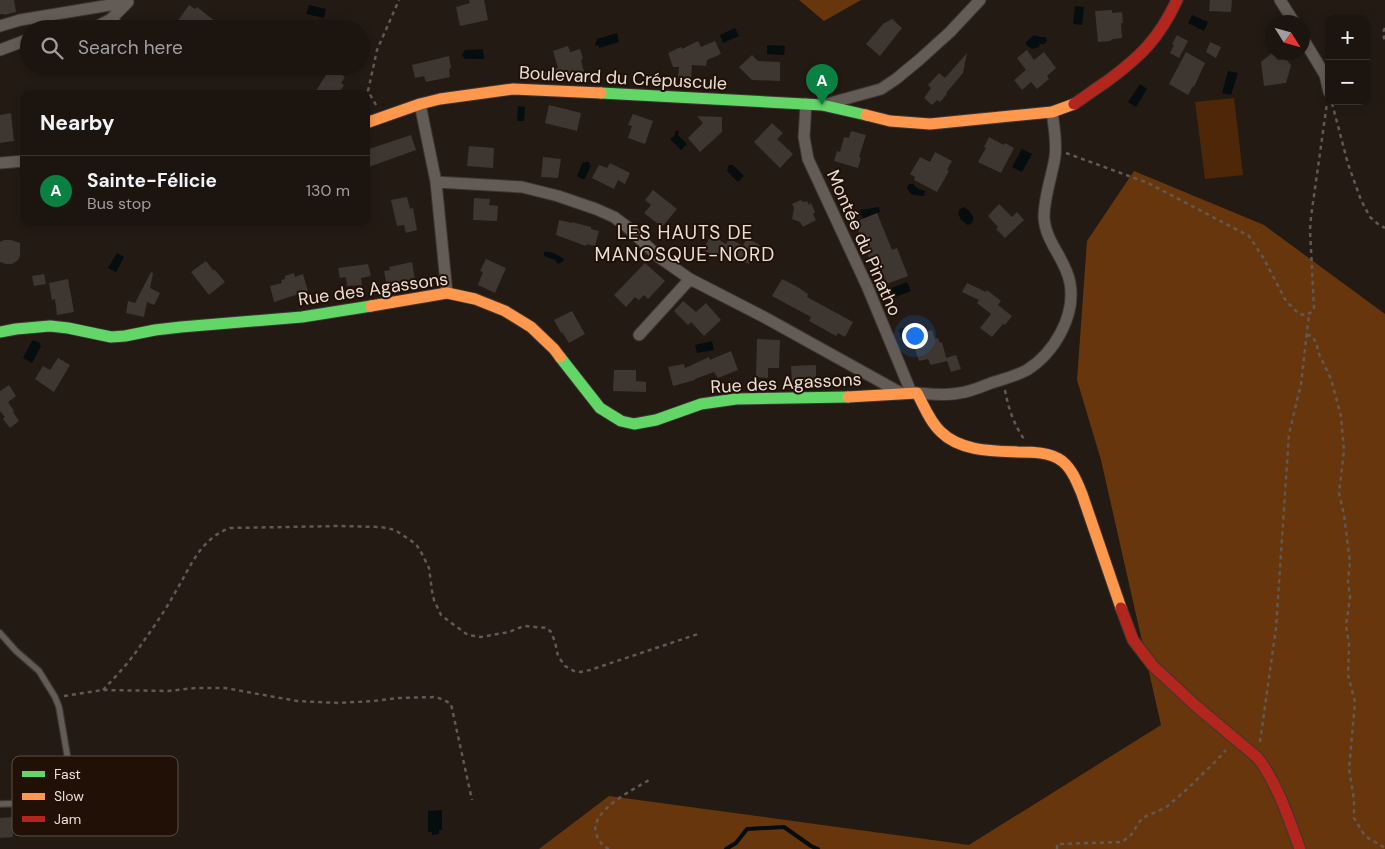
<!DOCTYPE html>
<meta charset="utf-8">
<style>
body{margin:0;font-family:"DM Sans",sans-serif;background:#241d18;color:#f1f3f6}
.controls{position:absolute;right:15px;top:15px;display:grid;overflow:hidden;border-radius:10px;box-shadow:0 2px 8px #0003}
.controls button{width:45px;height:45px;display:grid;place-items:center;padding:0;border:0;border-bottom:1px solid #39332f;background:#1b140f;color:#f1f3f6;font:25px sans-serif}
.compass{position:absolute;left:1265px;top:15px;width:45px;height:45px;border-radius:50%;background:#1b140f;box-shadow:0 2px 8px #0003;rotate:127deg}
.you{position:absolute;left:914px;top:335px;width:18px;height:18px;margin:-12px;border:4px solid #fff;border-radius:50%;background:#1a73e8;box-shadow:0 0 0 8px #1a73e833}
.badge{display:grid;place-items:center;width:32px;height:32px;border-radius:50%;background:#0b8043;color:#fff;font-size:16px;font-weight:700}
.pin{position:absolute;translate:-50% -41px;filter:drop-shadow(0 1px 2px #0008)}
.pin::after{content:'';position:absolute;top:26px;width:18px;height:15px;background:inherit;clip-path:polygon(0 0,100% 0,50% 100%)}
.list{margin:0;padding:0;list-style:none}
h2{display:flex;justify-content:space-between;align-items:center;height:65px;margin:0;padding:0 20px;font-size:21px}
h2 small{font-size:16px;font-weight:400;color:#a09e9e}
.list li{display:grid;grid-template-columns:32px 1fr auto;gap:15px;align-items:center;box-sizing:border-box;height:70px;padding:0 20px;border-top:1px solid #39332f}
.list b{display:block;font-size:19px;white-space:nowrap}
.list p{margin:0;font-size:16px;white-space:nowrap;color:#a09e9e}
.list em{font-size:16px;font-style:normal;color:#a09e9e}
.icon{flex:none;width:28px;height:28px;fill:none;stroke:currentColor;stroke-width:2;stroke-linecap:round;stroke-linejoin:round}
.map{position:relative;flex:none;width:1385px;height:849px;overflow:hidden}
.search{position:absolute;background:#1b140f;box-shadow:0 2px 8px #0003;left:20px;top:20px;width:350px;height:55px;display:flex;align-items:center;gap:12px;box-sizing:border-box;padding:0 18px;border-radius:28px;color:#a09e9e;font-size:19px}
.panel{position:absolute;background:#1b140f;box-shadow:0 2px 8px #0003;left:20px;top:90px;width:350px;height:135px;border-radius:10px}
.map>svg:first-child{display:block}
.green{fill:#4d2707}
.forest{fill:#67360d}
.water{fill:#050d0f}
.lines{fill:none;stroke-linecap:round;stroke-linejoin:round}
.stream{stroke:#050d0f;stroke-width:4}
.building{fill:#3e3631}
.lane-casing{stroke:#3d3531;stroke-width:8}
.street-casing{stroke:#3d3531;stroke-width:13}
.fast-casing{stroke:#3d3531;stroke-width:13}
.slow-casing{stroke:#3d3531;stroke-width:13}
.jam-casing{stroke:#3d3531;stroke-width:13}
.path{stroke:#605955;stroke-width:2.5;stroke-dasharray:4 4;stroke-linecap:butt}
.lane{stroke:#635b56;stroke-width:5.5}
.street{stroke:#635b56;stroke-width:11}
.fast{stroke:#63d668;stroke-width:11}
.slow{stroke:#ff974d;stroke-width:11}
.jam{stroke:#b3261e;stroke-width:11}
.labels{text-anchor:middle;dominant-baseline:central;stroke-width:4;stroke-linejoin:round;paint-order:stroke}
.street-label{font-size:18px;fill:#eaded7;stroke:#201005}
.neighbourhood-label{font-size:19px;letter-spacing:1px;fill:#eaded7;stroke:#201005}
.key{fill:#201005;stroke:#5d4e44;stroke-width:1}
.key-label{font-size:14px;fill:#eaded7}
</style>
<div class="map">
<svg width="1385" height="849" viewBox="0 0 1385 849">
<rect width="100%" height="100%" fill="#241a14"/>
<path class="green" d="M1234,98L1243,175L1205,179L1195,102Z"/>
<path class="forest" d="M799,0H861L824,21Z
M1134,171L1264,225L1385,314V849H539L609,796L969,845L1161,725L1101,460L1077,380L1087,241Z"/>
<path class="water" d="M309,5L326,9L324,18L306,14Z
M1075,6L1084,7L1082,25L1073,24Z
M1192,15L1208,22L1204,31L1188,23Z
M735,28L739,36L723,43L720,35Z
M617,33L619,42L599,48V46L595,45L597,39Z
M1034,35L1040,37H1046L1047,41L1044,44H1040L1039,47L1032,49L1026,45V42Z
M767,45L785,46L784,55L767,54Z
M483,49L484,59H465L462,55L465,50Z
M1228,71L1238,73L1231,95L1222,93Z
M1140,84L1147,89L1136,107L1128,102Z
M518,106L525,107L524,121H517Z
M675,131H679L678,135L687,144L681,150L670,139L675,135Z
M1022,149L1032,154L1022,172L1012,167Z
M586,161L590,163L589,165L591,166L584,180L577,176L583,162L585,163Z
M729,165H733L744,176L738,182L727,171Z
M909,184H913L917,188L925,191L924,196C916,195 910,197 907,187Z
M879,207L880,212L863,219L860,210Z
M964,207C969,211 976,216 972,223L968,225L961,220L958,213L960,209Z
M544,252C551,251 558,255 564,259L562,262L558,264L555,260L544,256Z
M117,253L124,257L116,272L108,268Z
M907,282L911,291L893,298L889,289Z
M901,328H907L910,332L909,335L910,340L908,343H904L898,330Z
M34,340L40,343V345L41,346L32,363L23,358L32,341Z
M712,341L714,350L697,353L695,345Z
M442,810V830H439V834L432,835V832H428V811Z"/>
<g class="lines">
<path class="stream" d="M726,849L736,843L747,829L784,827L811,846L818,849"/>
</g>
<path class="building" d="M0,0H14L16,12L4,15V14H0Z
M469,0H484L488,20L460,26L456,7L470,3Z
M1210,0H1232L1231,12L1209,11Z
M189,5L195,9L197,7L225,29H186L177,22Z
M1112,10V13L1122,12L1123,23H1121L1122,38L1113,39L1110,41L1098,42L1095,11Z
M892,19L902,28L880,56L866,44L883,24Z
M1177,35L1188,41L1179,58L1170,53L1174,45L1172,44Z
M698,41L701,47L715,41L721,54L707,60L706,66L692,65L691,79L678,78L679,67H673L668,53L681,47L682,49Z
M1210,42L1221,47L1216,58L1206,52Z
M568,46L570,52L580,49L583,59L581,60L584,72L561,79L562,82L545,81L543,73L558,68L553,51Z
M1027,50L1034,60L1044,52L1056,68L1047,76L1049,79L1037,89L1031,82L1022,90L1014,80L1026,70L1017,58Z
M1186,52L1205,63L1194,87L1193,86L1188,95L1169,84Z
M967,53L963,73L946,93L947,94L940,102L937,100L932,105L924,98L931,88L928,85L939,73L945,78Z
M1272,53L1278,60L1286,59L1291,65L1286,83L1264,86L1261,62Z
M752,55L758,61L780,62V81L752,80L739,67Z
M449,56L451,68L449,69L450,77L426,82L424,76L415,78L412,65Z
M331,67L345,77L341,83L344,85L338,94H314Z
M549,105L581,113L577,131L545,123Z
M11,113L14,141L0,143V115Z
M633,114L653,121L645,144L628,138L632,126L628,125Z
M697,116L722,117V132L700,152L688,138L703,123Z
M772,123L783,133L777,139L793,154L780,168L754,142Z
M851,131L866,135L859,157L861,158L858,168L834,161L837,151L840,152L844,137L849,138Z
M411,135L416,150L366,168V150Z
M989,137L1004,145L1005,143L1014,148L1001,173L978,162L986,148L984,147Z
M469,146L494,148L493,168L467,166Z
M935,152L952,161L947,170L949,171L937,192L914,180L915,177L910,174L920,157L930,162Z
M543,157L561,159L558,178L541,177Z
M610,163L630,173L625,184L618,180L614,189L592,178L599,165L607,168Z
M653,190L677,209L662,227L644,213L651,205L645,200Z
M407,197L410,209L413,208L417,230L406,233L404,225L397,226L391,200Z
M474,198L490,199L489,205L498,206L497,221L473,220Z
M801,200L803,202L807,201L809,205L811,203L815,212L813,214L816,220L803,227L800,222L792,219L794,208L792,204Z
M999,204L1012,217L1017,212L1024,220L1005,238L996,229L998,227L988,216Z
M877,213L892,250L897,248L908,276L887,284L876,256L869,258L855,222Z
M559,220L572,223V222L591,227V229L599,231L595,246L587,244L586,246L556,235Z
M711,235L726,244L729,238L743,246L747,238L760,245L749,264L737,258L735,261L721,254L719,258L703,250Z
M4,240H11L20,243V256L18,260L12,264H6L0,262V242Z
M486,259L506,268L495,293L478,285L483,272L480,271Z
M206,261L213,270H215L225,282L209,295L191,272Z
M412,262L415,280L387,286L384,271L390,270L389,267Z
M645,263L665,281L648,299L644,295L639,300L635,297L626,307L614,295Z
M368,264L371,276L361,278L362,285L347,286L346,277L340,278L338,268Z
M151,272L153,273L150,288L160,293L154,305L147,302L144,317L126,313L128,301L135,303Z
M294,273L295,277L303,274L308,291L274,302L270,286L282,283L281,280L285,279V276Z
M44,274L46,284L34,286L32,276Z
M68,279L74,312L57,315L55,299L52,300L49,283Z
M782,279L796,286L808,294L807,297L853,322L845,337L838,333L836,336L809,321L811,317L772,296Z
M967,283L986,292L987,290L1001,301L998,305L1012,316L1005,325L1003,324L992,337L980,328L991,314L977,303L979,300L962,292Z
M683,301L696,312L706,303L721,320L704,336L691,322L688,325L674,311Z
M572,311L585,334L569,343L562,332L561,333L554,320Z
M932,330L935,339L938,338L940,343L942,342L947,361L931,365L928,359L919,361L914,346L920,344L917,335Z
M757,339L780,340L779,368H768V378L756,377Z
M731,351L738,370L718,378L714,372L695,379V380L673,386L668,367L684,364L685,368L709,357L710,360Z
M956,355L961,369L951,372L946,358Z
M58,358L70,365L54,392L35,379L43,366L50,370Z
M816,365V381L792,384L791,366Z
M614,370H636V381L646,382V392L613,391Z
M9,385L16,396L8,402L14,411L13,412L19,421L10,428L3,419L5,417L0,411V391Z
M12,817L13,837L0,838V818Z"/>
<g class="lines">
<defs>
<path id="lane" d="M0,633L16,651L39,671L55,697L59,707L68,760V775L62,791L56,796L48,799L37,803L0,804"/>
<path id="street" d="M1280,0L1294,22
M111,19L122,29
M0,26L20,20L128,2
M92,29L111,19L128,2
M1302,37L1325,75L1329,92
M0,50L29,39
M420,104L436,182L447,293
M806,104L804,137L808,159L867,286L911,392
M823,105L881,89L896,79L919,60L950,32L980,0
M0,163L24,161
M436,182L522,187L558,196L596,209L614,217L626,226L660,258L690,279L764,317L901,393
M639,335L690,279
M917,393C931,394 945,396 959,393C970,392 981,387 991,383C1003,379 1016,376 1027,370C1054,353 1076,316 1070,283C1066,259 1045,242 1044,217C1044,197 1052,176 1055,157C1057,142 1054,126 1052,112"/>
<path id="fast" d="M601,93L822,105L866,115
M0,332L16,329L50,326L68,328L111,337L125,336L155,330L181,327L302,317L371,306
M560,357L600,408L621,421L634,424L656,420L701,404L736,399L848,397"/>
<path id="slow" d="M866,115L890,121L930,124L1052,112L1074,104
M366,123L420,104L440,99L513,89L601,93
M371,306L447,293L475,299L505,311L531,327L554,349L560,357
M848,397L917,393C924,406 930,422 941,432C960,451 992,451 1018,452C1032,452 1050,452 1062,461C1072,469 1077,482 1082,494L1121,608"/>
<path id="jam" d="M1074,104C1085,97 1095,89 1106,82C1140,57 1159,39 1177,0
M1121,608L1133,640L1153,666L1196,706L1258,758C1278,785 1288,817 1300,849"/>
</defs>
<use href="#lane" class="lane-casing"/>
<use href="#street" class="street-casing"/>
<use href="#fast" class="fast-casing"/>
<use href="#slow" class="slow-casing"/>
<use href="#jam" class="jam-casing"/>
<path class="path" d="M1385,28L1383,32L1385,43
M1332,103L1348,164L1361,200L1370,217L1378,224L1385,228
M376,105L368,91L377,50L399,0
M1066,153L1148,183L1249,236L1264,259L1286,301L1299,314L1306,315L1312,312L1314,308L1310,230L1311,217L1327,103
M1307,336L1311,335L1316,342L1319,354L1331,379L1341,416L1344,451L1339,493L1344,515L1350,562L1348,581L1350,597L1346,625L1349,645L1348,675L1355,702L1349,769L1354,799V818L1365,836L1385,848
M1005,390C1008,407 1014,425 1024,439
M103,690C115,677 128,664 138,649C151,631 165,611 176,591C191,566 200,539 230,528L339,526L381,527L395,530L416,544L422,554L429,568L432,591L434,600L441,615L450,622L468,635L481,637L509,632L524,626L547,628L551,632L555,642L558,656L565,666L574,671L580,672L590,670L698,634
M64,696L103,690L168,691L195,688H225L297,701L339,703L373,701L398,698L436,697L444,700L451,704L472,800
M1260,742L1276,628L1289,434L1301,384L1309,314
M609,849C602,846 599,841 596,834C589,811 633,790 649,780
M1057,849V844L1122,842L1131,835L1142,818L1165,808L1184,792L1217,760L1226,750"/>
<use href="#lane" class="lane"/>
<use href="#street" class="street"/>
<use href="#fast" class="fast"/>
<use href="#slow" class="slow"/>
<use href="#jam" class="jam"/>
</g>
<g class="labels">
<g class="street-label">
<text transform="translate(623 78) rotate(3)">Boulevard du Crépuscule</text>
<text transform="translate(864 243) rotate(66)">Montée du Pinatho</text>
<text transform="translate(373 289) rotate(-8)">Rue des Agassons</text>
<text transform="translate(786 383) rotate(-3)">Rue des Agassons</text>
</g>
<g class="neighbourhood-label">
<text x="685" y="232">LES HAUTS DE<tspan x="685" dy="22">MANOSQUE-NORD</tspan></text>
</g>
</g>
<rect x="12" y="756" width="166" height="80" rx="8" class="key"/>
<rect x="22" y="771" width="23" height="6" fill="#63d668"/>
<rect x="22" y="793" width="23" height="7" fill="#ff974d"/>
<rect x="22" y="816" width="23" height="6" fill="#b3261e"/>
<g class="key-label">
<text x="54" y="779">Fast</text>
<text x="54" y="801">Slow</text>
<text x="54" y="824">Jam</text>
</g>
</svg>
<div class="controls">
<button>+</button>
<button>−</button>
</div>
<svg class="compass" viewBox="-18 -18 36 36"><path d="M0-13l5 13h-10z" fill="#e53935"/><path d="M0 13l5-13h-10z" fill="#a09e9e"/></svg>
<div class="you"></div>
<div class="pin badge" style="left:822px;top:105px">A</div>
<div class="search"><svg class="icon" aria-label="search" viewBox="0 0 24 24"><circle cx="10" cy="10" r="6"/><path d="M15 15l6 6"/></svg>Search here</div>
<section class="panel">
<h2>Nearby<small></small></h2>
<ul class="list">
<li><span class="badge">A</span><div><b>Sainte-Félicie</b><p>Bus stop</p></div><em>130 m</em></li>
</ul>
</section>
</div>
